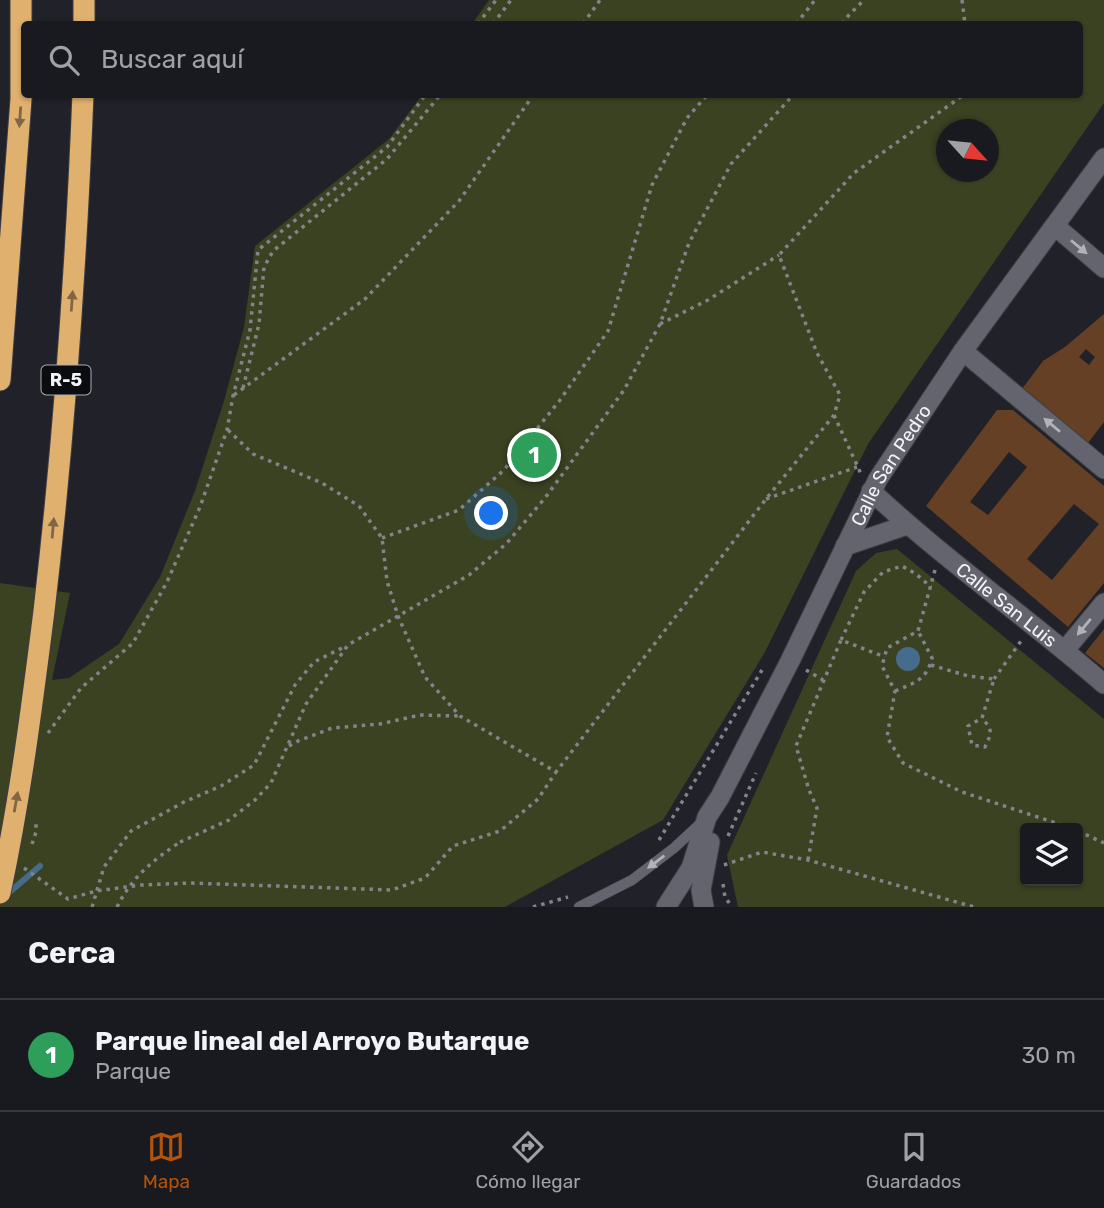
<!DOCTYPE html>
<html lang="es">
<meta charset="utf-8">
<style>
body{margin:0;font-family:Rubik,sans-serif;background:#26272c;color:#f1f3f6}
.controls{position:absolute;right:21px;bottom:21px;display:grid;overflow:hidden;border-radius:7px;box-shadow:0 2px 5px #0004}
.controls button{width:63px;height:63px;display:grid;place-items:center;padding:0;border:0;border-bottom:2px solid #37383d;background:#191a1f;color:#f1f3f6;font:35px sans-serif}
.compass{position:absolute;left:936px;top:119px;width:63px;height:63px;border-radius:50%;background:#191a1f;box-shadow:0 2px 5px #0004;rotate:117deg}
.you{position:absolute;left:492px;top:514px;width:24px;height:24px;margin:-18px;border:5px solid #fff;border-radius:50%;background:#1a73e8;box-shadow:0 0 0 10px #1a73e833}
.badge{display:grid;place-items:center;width:46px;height:46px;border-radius:50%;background:#b45309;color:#fff;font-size:23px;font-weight:700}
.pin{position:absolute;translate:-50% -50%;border:4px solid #fff;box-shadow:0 2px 7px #0006}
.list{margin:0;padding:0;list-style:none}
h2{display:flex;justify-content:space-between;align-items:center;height:91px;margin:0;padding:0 28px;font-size:30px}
h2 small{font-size:23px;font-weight:400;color:#9fa1a4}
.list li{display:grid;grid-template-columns:46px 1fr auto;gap:21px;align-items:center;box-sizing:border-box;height:112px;padding:0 28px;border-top:2px solid #37383d}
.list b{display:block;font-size:26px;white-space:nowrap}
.list p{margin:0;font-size:23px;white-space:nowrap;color:#9fa1a4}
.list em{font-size:23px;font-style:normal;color:#9fa1a4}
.icon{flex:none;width:38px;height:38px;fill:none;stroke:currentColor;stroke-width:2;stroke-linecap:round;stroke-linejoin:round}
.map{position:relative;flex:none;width:1104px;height:907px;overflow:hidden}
.search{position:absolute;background:#191a1f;box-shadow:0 2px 5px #0004;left:21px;right:21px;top:21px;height:77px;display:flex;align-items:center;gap:18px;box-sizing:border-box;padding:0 24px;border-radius:7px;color:#9fa1a4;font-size:26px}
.sheet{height:203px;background:#191a1f}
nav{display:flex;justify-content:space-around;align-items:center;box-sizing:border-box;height:98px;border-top:2px solid #37383d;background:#191a1f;font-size:19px;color:#9fa1a4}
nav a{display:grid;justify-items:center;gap:4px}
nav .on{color:#b45309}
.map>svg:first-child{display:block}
.green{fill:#3a4222;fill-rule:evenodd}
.water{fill:#466c8d}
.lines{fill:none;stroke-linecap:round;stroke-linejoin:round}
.stream{stroke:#466c8d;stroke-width:6}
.building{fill:#664024;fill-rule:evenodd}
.service-casing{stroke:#3e3e44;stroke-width:11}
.minor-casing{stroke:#3e3e44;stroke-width:21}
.motorway-casing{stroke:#3e3e44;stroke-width:23}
.path{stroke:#838389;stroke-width:3.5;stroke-dasharray:3.5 5;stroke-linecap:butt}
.service{stroke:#63646d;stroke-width:10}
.minor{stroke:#63646d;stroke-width:19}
.motorway{stroke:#e0b06e;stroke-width:21}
.path-bridge{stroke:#838389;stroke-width:3.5;stroke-dasharray:3.5 5;stroke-linecap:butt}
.oneway{fill:#806643}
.oneway2{fill:#b2b2b9}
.labels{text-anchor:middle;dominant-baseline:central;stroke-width:5;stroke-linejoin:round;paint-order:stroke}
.shield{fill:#0b0c0f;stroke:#adadb1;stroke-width:2}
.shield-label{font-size:18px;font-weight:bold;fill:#f2f2f7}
.street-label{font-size:19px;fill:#f2f2f7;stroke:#0b0c0f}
</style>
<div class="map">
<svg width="1104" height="907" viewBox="0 0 1104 907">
<rect width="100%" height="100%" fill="#212229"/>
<path class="green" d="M489,0H1104V103L868,444L765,652L663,820L505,907H0V583L70,593L52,680L69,678L119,644L160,577L195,491L224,401L244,327L255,246L389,139L422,95L1080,94V24H472ZM946,130H988V172H946Z
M897,549L1104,719V907H738L727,855L856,571L876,553ZM1025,828H1078V881H1025Z"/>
<path class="water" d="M896 659a12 12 0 1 1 24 0a12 12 0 1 1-24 0Z"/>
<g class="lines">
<path class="stream" d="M5,896L40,866"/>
</g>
<path class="building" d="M1104,314V422L1088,443L1022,389L1043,361L1065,347ZM1086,349L1095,357L1089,365L1079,357Z
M997,410H1013L1104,486V583L1068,627L926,506ZM1009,452L1027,467L988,515L970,502ZM1074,504L1099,524L1052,580L1027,559Z
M1104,629V668L1085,653Z"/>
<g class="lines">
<defs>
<path id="service" d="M579,907L632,880L674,848L702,822"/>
<g id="minor">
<path d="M1055,226L1104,268"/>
<path d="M963,351L1104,469"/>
<path id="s1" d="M871,491C945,560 1028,618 1104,684"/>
<path d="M845,546L907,525"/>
<path d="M1065,650L1104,603"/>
<path id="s2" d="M666,907L691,868L707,817L720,797L790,661L878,479L963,351L1104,158"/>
<path d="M704,907L701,890L710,842"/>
</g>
<path id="motorway" d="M84,24V0
M0,380L21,99V0
M0,893C20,800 32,706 44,611C64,440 76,267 83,94"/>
</defs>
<use href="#service" class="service-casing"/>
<use href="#minor" class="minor-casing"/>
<use href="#motorway" class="motorway-casing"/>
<path class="path" d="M962,0L965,24
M478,24L496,0
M493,24L511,0
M583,24L600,0
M796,24L815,0
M842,24L848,16L864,0
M1080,82H1081
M660,324L708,300L779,255
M243,388L259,324L264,267L273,251L387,159L441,94
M234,395L365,299L459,201L534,94
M834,415L861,474
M228,430L253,454L322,483L359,506L382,538L387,581L398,616L425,677L460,716L556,772L766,499L834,415L840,395L817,353L779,255L854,173L965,94
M766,499L857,467
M382,538L459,510L504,470L560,400L608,331L652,185L687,118L708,94
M935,570L918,631L887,648L882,666L895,691L887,737L903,763L962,792L1071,828
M841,640L864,592L883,572L902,566L916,574L931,587
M931,665L968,676L994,679L982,718L968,726L972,745L985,747C992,732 993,731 982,718
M806,670L823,680
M994,679L1021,641
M895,691C914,683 927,680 932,658L918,631
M48,733L81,688L133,643L167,582L200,507L227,430L233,396L250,330L258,250L387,147L426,94
M289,746L298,741L332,728L380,724L420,715L460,716
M1078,831L1104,843
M728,836L756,773
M659,840L762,670
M180,842L229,820L255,800L271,783L306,704L348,645L469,575L506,544L545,498L624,390L660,324L689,243L731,164L794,94
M32,844L36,832V821
M808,860L817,808L809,790L796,746L841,640L885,657
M724,865L762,852L808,860L974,907
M24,868L68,899L96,891L141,885L190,883L392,890L425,878L453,846L500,831L538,799L556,772
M723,884L725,897L732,907
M92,907L104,867L131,831L184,802L221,786L254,765L295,685L314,662L346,646
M533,907L568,897"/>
<use href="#service" class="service"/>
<use href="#minor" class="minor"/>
<use href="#motorway" class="motorway"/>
<path class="path-bridge" d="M117,907C132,877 152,861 180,842"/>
</g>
<defs><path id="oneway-solid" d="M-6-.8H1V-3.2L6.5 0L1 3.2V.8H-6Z" transform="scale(1.75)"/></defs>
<g class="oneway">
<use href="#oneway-solid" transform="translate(20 117) rotate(94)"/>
<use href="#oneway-solid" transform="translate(72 301) rotate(-86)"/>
<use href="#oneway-solid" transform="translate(53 528) rotate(-85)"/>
<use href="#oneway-solid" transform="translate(16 802) rotate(-80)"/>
</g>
<g class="oneway2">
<use href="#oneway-solid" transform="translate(1079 247) rotate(40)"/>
<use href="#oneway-solid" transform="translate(1052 425) rotate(-140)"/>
<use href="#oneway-solid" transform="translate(1084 627) rotate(130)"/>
<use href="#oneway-solid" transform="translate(656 862) rotate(143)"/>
</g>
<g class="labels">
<rect class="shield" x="41.5" y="365.5" width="49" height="29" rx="5"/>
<g class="shield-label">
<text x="66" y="380">R-5</text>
</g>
<g class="street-label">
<text stroke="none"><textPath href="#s2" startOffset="497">Calle San Pedro</textPath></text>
<text stroke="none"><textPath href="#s1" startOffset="177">Calle San Luis</textPath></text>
</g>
</g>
</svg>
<div class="controls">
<button><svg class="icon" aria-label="layers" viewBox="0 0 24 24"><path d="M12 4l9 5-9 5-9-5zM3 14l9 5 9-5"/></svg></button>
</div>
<svg class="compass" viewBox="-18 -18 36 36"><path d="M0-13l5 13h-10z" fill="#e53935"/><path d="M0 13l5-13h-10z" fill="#9fa1a4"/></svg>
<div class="you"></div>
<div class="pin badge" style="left:534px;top:455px;background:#2e9e5b">1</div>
<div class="search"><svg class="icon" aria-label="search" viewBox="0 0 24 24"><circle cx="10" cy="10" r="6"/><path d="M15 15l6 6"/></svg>Buscar aquí</div>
</div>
<section class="sheet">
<h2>Cerca<small></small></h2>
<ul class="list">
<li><span class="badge" style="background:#2e9e5b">1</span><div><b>Parque lineal del Arroyo Butarque</b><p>Parque</p></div><em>30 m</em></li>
</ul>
</section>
<nav>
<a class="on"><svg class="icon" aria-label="map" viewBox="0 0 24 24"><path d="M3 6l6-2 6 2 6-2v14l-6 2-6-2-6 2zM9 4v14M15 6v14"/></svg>Mapa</a>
<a><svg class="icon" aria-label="directions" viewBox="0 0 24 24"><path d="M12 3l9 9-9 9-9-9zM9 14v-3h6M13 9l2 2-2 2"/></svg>Cómo llegar</a>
<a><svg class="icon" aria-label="saved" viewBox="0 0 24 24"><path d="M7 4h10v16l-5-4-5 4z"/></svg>Guardados</a>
</nav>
